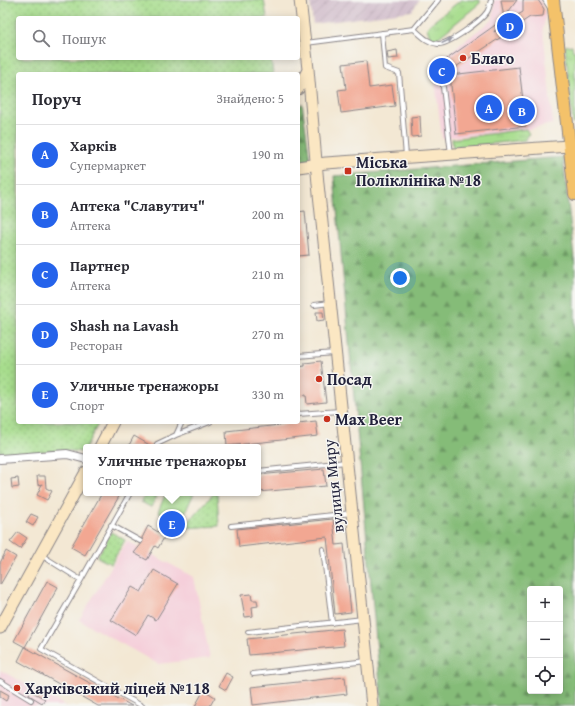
<!DOCTYPE html>
<html lang="uk">
<meta charset="utf-8">
<style>
body{margin:0;font-family:"Gentium Book Plus",serif;background:#f2f2f3;color:#2b2b33}
.controls{position:absolute;right:12px;bottom:12px;display:grid;overflow:hidden;border-radius:4px;box-shadow:0 2px 10px #0003}
.controls button{width:36px;height:36px;display:grid;place-items:center;padding:0;border:0;border-bottom:1px solid #e1e1e2;background:#fff;color:#2b2b33;font:20px sans-serif}
.you{position:absolute;left:400px;top:278px;width:14px;height:14px;margin:-10px;border:3px solid #fff;border-radius:50%;background:#1a73e8;box-shadow:0 0 0 6px #1a73e833}
.badge{display:grid;place-items:center;width:26px;height:26px;border-radius:50%;background:#2563eb;color:#fff;font-size:13px;font-weight:700}
.pin{position:absolute;translate:-50% -50%;border:2px solid #fff;box-shadow:0 1px 4px #0006}
.popup{position:absolute;left:83px;top:444px;width:178px;height:52px;box-sizing:border-box;display:grid;place-content:center;border-radius:4px;background:#fff;filter:drop-shadow(0 1px 3px #0005);font-size:13px;white-space:nowrap;color:#7c7c81}
.popup b{font-size:15px;color:#2b2b33}
.popup::after{content:'';position:absolute;left:50%;top:100%;margin-left:-8px;border:8px solid transparent;border-top-color:#fff}
.list{margin:0;padding:0;list-style:none}
h2{display:flex;justify-content:space-between;align-items:center;height:52px;margin:0;padding:0 16px;font-size:17px}
h2 small{font-size:13px;font-weight:400;color:#7c7c81}
.list li{display:grid;grid-template-columns:26px 1fr auto;gap:12px;align-items:center;box-sizing:border-box;height:60px;padding:0 16px;border-top:1px solid #e1e1e2}
.list b{display:block;font-size:15px;white-space:nowrap}
.list p{margin:0;font-size:13px;white-space:nowrap;color:#7c7c81}
.list em{font-size:13px;font-style:normal;color:#7c7c81}
.icon{flex:none;width:22px;height:22px;fill:none;stroke:currentColor;stroke-width:2;stroke-linecap:round;stroke-linejoin:round}
.map{position:relative;flex:none;width:575px;height:706px;overflow:hidden}
.search{position:absolute;background:#fff;box-shadow:0 2px 10px #0003;left:16px;top:16px;width:284px;height:44px;display:flex;align-items:center;gap:10px;box-sizing:border-box;padding:0 14px;border-radius:4px;color:#7c7c81;font-size:15px}
.panel{position:absolute;background:#fff;box-shadow:0 2px 10px #0003;left:16px;top:72px;width:284px;height:352px;border-radius:4px}
.map>svg:first-child{display:block}
.built{fill:#f5cfda}
.industrial{fill:url(#industrial-furrows)}
.grass{fill:url(#grass-tufts);stroke:#648064}
.forest{fill:url(#forest-firs);stroke:#546f5a;fill-rule:evenodd}
.park{fill:url(#park-dots);stroke:#648064}
.pitch{fill:#a7dd8d;stroke:#648064}
.building{fill:#f2a792}
.lines{fill:none;stroke-linecap:round;stroke-linejoin:round}
.lane-casing{stroke:#8a8588;stroke-width:6}
.street-casing{stroke:#8a8588;stroke-width:10}
.secondary-casing{stroke:#8a8588;stroke-width:13}
.primary-casing{stroke:#8a8588;stroke-width:14}
.lane{stroke:#fff;stroke-width:4}
.street{stroke:#fff;stroke-width:8}
.secondary{stroke:#fbe7c3;stroke-width:11}
.primary{stroke:#f4c26a;stroke-width:12}
.oneway{fill:#9c9ca7}
.poi-dot{fill:#c8321e;stroke:#f6f6f2;stroke-width:1.5}
.labels{text-anchor:middle;dominant-baseline:central;stroke-width:3;stroke-linejoin:round;paint-order:stroke}
.poi-label{font-size:16px;font-weight:bold;fill:#22223b;stroke:#f6f6f2;text-anchor:start}
.street-label{font-size:16px;fill:#22223b;stroke:#f6f6f2}
</style>
<div class="map">
<svg width="575" height="706" viewBox="0 0 575 706">
<defs>
<pattern id="industrial-furrows" width="10" height="10" patternUnits="userSpaceOnUse"><rect width="10" height="10" fill="#d1bdcb"/><path d="M-1 1l2-2M0 10L10 0M9 11l2-2" fill="none" stroke="#b3a2af"/></pattern>
<pattern id="grass-tufts" width="24" height="20" patternUnits="userSpaceOnUse"><rect width="24" height="20" fill="#a7dd8d"/><path d="M3 7l-1-3M5 7V3M7 7l1-3M15 17l-1-3M17 17v-4M19 17l1-3" fill="none" stroke="#8fbd7b"/></pattern>
<pattern id="forest-firs" width="22" height="20" patternUnits="userSpaceOnUse"><rect width="22" height="20" fill="#85bc78"/><path d="M5 1l3.5 6h-7zM16 11l3.5 6h-7z" fill="#6c9864"/></pattern>
<pattern id="park-dots" width="8" height="8" patternUnits="userSpaceOnUse"><rect width="8" height="8" fill="#a7dd8d"/><path d="M2 2h.1M6 6h.1" fill="none" stroke="#8fbd7b" stroke-width="1.8" stroke-linecap="round"/></pattern>
</defs>
<rect width="100%" height="100%" fill="#f6f6f2"/>
<filter id="ink" filterUnits="userSpaceOnUse"><feTurbulence type="fractalNoise" baseFrequency=".025" numOctaves="2"/><feDisplacementMap in="SourceGraphic" scale="8" xChannelSelector="R" yChannelSelector="G"/><feConvolveMatrix kernelMatrix="1 2 1 2 8 2 1 2 1" color-interpolation-filters="sRGB"/></filter>
<filter id="wash" filterUnits="userSpaceOnUse"><feTurbulence type="fractalNoise" baseFrequency=".012" numOctaves="4" result="noise"/><feDisplacementMap in="SourceGraphic" scale="16" xChannelSelector="R" yChannelSelector="G"/><feGaussianBlur stdDeviation="0.9" result="paint"/><feColorMatrix in="noise" values="0 0 0 0 0 0 0 0 0 0 0 0 0 0 0 0 0 1.4 0 .05"/><feComposite in="paint" operator="in"/></filter>
<g filter="url(#wash)">
<rect width="100%" height="100%" fill="#f3e8d4"/>
<path class="built" d="M494,0H540L546,13L543,29L553,124L530,129L442,138L433,65L493,19Z
M127,541L194,577L210,658L158,664L79,620Z
M0,670L66,706H0Z"/>
<path class="industrial" d="M310,0H419L412,11L313,24Z"/>
<path class="grass" d="M461,0H480V3L439,37L434,39L430,37L427,28L430,24Z
M572,45L573,51H575V124H573L565,46Z
M526,129L529,134L525,140L453,148L452,139Z"/>
<path class="forest" d="M302,103L310,160L298,162V109Z
M563,157L575,267V706H382L334,176ZM530,589H560V691H530Z"/>
<path class="park" d="M0,0H264L267,18H18V58H271L273,74H18V422H99L83,452L60,450L0,456Z
M146,493H158L151,507L141,502Z
M214,493L217,494L219,526L183,528Z
M111,532L125,540L111,564L97,557Z"/>
<path class="pitch" d="M166,493H194L181,521L158,512Z"/>
<g id="blocks">
<path class="building" d="M501,0H517L504,18Z
M523,0H538L544,9L543,16L530,17L521,23L516,16L523,12Z
M514,18L512,30L439,78L434,71L446,64L444,61L501,21L494,32Z
M397,50L398,58L388,59L387,52Z
M366,61L369,88L392,85L395,106L341,113L338,90L346,89L343,64Z
M519,67L526,126L456,134L450,75Z
M420,116L421,136L412,137L411,117Z
M305,211L309,255L298,256V212Z
M316,312H323L324,320L317,321Z
M321,361L326,402L307,404L306,395L298,396V367L305,366V363Z
M316,421L318,436L227,446L226,431Z
M134,436L153,447H128Z
M324,469L326,486L258,492V475Z
M37,476H45L46,488L52,491L47,500L37,495L42,484L38,485Z
M18,478L19,487L12,488L11,479Z
M102,493H121L85,555L71,547Z
M31,514L38,517L33,526L26,522Z
M333,519L336,545L344,544L351,612L335,614L327,537L239,547L237,529Z
M148,526L165,536L158,548L155,546L147,560L134,553L143,542L142,538Z
M18,532L27,538L20,549L10,542Z
M6,551L16,557L0,585V563Z
M154,570L178,584L156,620L148,615L136,635L111,620L132,587L141,592Z
M47,581L58,587L25,647L14,641Z
M251,594L252,600H257L258,606L252,607L253,616L245,617L241,595Z
M342,629L344,646L249,655L247,639Z
M25,647L117,698L132,706H98L18,661Z
M226,673L233,677L226,690L219,686Z
M345,677L347,694L253,705L251,687Z
M0,690L9,695L6,701L0,697Z
M204,690L215,697L210,706H195Z
M31,691L45,699L42,703L29,695Z"/>
</g>
</g>
<g filter="url(#ink)">
<use href="#blocks" fill-opacity="0" stroke="#8a8588" stroke-width="1"/>
<g class="lines">
<defs>
<path id="lane" d="M545,0L550,8
M414,29C421,35 428,43 438,44C448,45 481,21 487,12C489,9 490,4 491,0
M382,33L385,68L399,73L406,156
M306,43L414,29L438,0
M443,87L451,154
M314,305L330,303
M298,356L334,353
M298,414L340,411
M176,435L210,422
M156,447L157,444L176,435L182,422
M258,471L346,462
M111,525L140,541
M231,526L352,513
M323,549L332,623
M41,555L81,580L41,649L142,706
M81,580L130,493
M248,632L363,619
M253,674L367,661
M0,681L31,700"/>
<path id="street" d="M0,459L67,454L86,459"/>
<path id="secondary" d="M300,0L308,69L318,184L372,706
M298,89L308,70
M298,167L326,163L569,146
M100,447L113,422
M0,628L86,472"/>
<path id="primary" d="M553,0L575,194"/>
</defs>
<use href="#lane" class="lane-casing"/>
<use href="#street" class="street-casing"/>
<use href="#secondary" class="secondary-casing"/>
<use href="#primary" class="primary-casing"/>
<use href="#lane" class="lane"/>
<use href="#street" class="street"/>
<use href="#secondary" class="secondary"/>
<use href="#primary" class="primary"/>
</g>
<defs><path id="oneway-solid" d="M-6-.8H1V-3.2L6.5 0L1 3.2V.8H-6Z"/></defs>
<use class="oneway" href="#oneway-solid" transform="translate(447 41) rotate(-24)"/>
</g>
<g class="poi-dot">
<circle cx="463" cy="58" r="4"/>
<rect x="344" y="167" width="8" height="8" rx="2"/>
<circle cx="319" cy="379" r="4"/>
<circle cx="327" cy="419" r="4"/>
<circle cx="17" cy="688" r="4"/>
</g>
<g class="labels">
<g class="poi-label">
<text x="471" y="58">Благо</text>
<text x="356" y="162">Міська<tspan x="356" dy="18">Поліклініка №18</tspan></text>
<text x="327" y="379">Посад</text>
<text x="335" y="419">Max Beer</text>
<text x="25" y="688">Харківський ліцей №118</text>
</g>
<g class="street-label">
<text transform="translate(333 486) rotate(-96)">вулиця Миру</text>
</g>
</g>
</svg>
<div class="controls">
<button>+</button>
<button>−</button>
<button><svg class="icon" aria-label="locate" viewBox="0 0 24 24"><circle cx="12" cy="12" r="6"/><path d="M12 2v4M12 18v4M2 12h4M18 12h4"/></svg></button>
</div>
<div class="you"></div>
<div class="pin badge" style="left:489px;top:108px">A</div>
<div class="pin badge" style="left:522px;top:111px">B</div>
<div class="pin badge" style="left:442px;top:71px">C</div>
<div class="pin badge" style="left:510px;top:26px">D</div>
<div class="pin badge" style="left:172px;top:524px">E</div>
<div class="popup"><b>Уличные тренажоры</b>Спорт</div>
<div class="search"><svg class="icon" aria-label="search" viewBox="0 0 24 24"><circle cx="10" cy="10" r="6"/><path d="M15 15l6 6"/></svg>Пошук</div>
<section class="panel">
<h2>Поруч<small>Знайдено: 5</small></h2>
<ul class="list">
<li><span class="badge">A</span><div><b>Харків</b><p>Супермаркет</p></div><em>190 m</em></li>
<li><span class="badge">B</span><div><b>Аптека &quot;Славутич&quot;</b><p>Аптека</p></div><em>200 m</em></li>
<li><span class="badge">C</span><div><b>Партнер</b><p>Аптека</p></div><em>210 m</em></li>
<li><span class="badge">D</span><div><b>Shash na Lavash</b><p>Ресторан</p></div><em>270 m</em></li>
<li><span class="badge">E</span><div><b>Уличные тренажоры</b><p>Спорт</p></div><em>330 m</em></li>
</ul>
</section>
</div>
